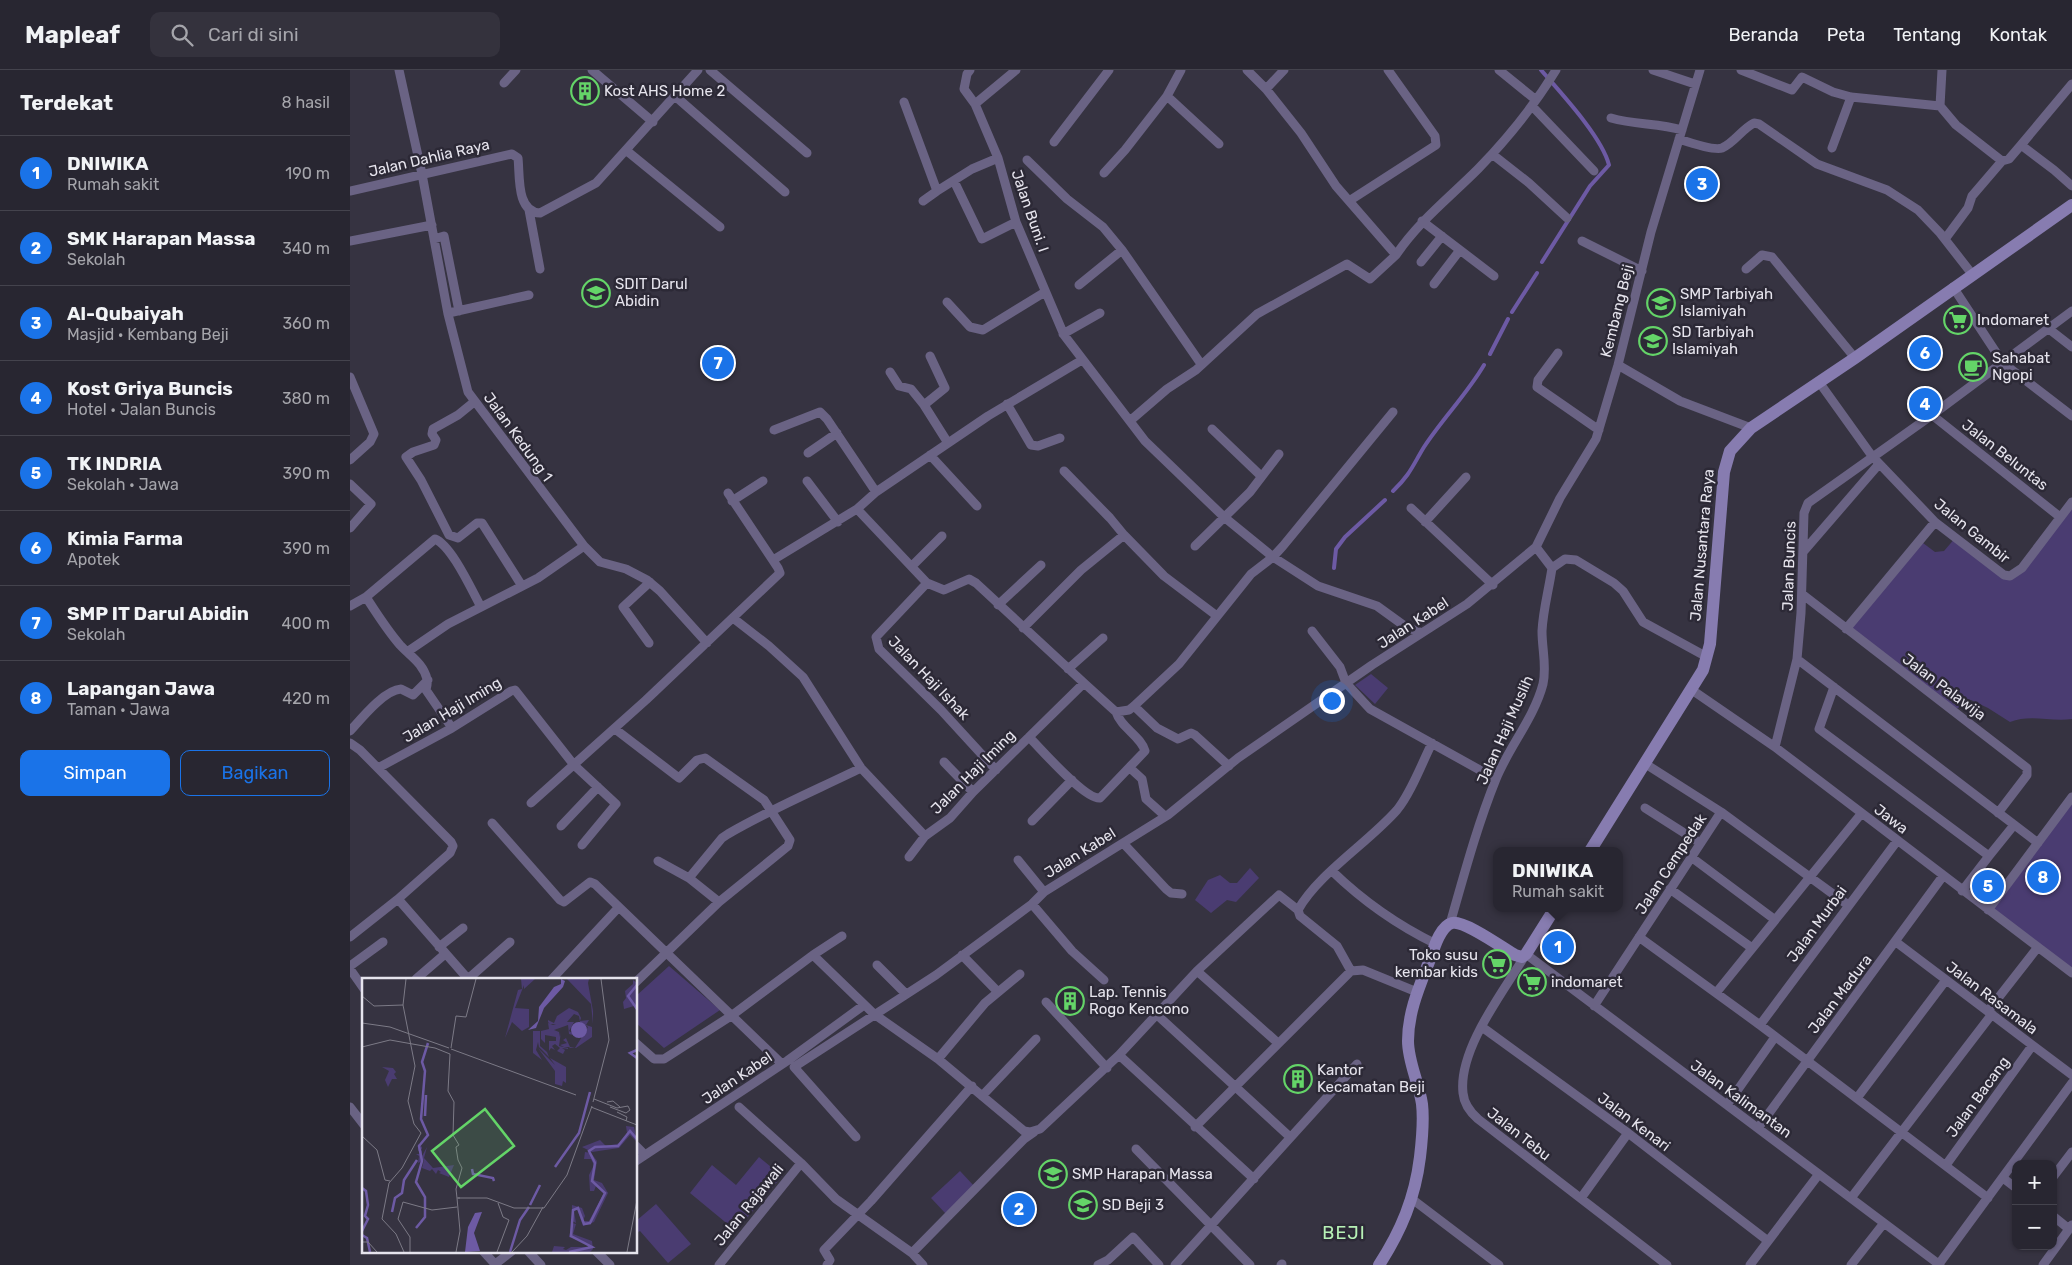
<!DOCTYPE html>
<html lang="id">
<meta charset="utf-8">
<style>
body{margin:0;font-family:Rubik,sans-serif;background:#34323d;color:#f1f3f6}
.controls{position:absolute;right:15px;bottom:15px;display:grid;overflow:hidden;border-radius:10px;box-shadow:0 1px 4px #0004}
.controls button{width:45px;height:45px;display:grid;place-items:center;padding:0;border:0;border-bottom:1px solid #44434d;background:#282631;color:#f1f3f6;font:25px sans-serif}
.you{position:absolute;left:981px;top:630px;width:18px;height:18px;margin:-12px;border:4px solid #fff;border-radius:50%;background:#1a73e8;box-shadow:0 0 0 8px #1a73e833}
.badge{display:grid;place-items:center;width:32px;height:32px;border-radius:50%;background:#1a73e8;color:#fff;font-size:16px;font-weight:700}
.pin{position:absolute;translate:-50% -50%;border:2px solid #fff;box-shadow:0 1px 5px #0006}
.popup{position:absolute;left:1143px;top:777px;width:130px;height:65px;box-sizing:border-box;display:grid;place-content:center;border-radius:10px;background:#282631;filter:drop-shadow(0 1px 4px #0005);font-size:16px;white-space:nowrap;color:#a5a5ab}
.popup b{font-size:19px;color:#f1f3f6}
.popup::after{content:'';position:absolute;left:50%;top:100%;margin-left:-10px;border:10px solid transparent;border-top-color:#282631}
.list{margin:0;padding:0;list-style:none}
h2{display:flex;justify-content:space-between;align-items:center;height:65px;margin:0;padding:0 20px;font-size:21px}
h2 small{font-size:16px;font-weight:400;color:#a5a5ab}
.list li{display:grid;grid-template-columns:32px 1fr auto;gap:15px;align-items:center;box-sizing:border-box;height:75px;padding:0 20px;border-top:1px solid #44434d}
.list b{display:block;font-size:19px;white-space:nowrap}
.list p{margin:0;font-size:16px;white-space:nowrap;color:#a5a5ab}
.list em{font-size:16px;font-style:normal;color:#a5a5ab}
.actions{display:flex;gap:10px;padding:15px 20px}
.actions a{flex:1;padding:11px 0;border:1px solid #1a73e8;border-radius:10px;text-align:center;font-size:18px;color:#1a73e8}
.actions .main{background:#1a73e8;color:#fff}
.icon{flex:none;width:28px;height:28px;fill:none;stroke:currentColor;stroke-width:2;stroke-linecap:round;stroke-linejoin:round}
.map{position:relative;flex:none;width:1722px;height:1195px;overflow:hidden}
header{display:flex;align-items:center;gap:30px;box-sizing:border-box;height:70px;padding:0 25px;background:#282631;border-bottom:1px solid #44434d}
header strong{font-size:24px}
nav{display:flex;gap:28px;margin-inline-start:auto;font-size:18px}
.search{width:350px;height:45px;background:#34323d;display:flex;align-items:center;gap:12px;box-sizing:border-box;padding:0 18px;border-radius:10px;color:#a5a5ab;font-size:19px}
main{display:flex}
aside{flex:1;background:#282631}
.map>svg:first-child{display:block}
.green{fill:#4a3c71}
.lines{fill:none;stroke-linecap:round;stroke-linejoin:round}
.stream{stroke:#6d5aa4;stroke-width:4}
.street{stroke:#6a6384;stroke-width:9}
.secondary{stroke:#877cb0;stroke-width:12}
.labels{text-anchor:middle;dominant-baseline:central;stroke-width:5;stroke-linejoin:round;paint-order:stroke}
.poi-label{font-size:15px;fill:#e6e4ed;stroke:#2c2936;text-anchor:start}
.street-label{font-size:15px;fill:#e6e4ed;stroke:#2c2936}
.quarter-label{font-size:18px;letter-spacing:1px;fill:#b7f1b6;stroke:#2c2936}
.inset-river{fill:none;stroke:#6d5aa4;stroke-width:2.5}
.inset-road{fill:none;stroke:#7c7a86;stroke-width:1}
.view{fill:#64d468;fill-opacity:0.15;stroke:#64d468;stroke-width:2.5}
.inset-edge{fill:none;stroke:#e6e4ed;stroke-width:2.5}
</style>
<header>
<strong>Mapleaf</strong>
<div class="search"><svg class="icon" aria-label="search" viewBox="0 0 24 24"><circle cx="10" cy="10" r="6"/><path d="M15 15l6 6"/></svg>Cari di sini</div>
<nav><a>Beranda</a><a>Peta</a><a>Tentang</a><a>Kontak</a></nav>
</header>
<main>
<aside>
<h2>Terdekat<small>8 hasil</small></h2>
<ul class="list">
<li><span class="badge">1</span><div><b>DNIWIKA</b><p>Rumah sakit</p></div><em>190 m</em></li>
<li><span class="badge">2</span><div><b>SMK Harapan Massa</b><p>Sekolah</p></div><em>340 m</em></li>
<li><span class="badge">3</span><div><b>Al-Qubaiyah</b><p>Masjid · Kembang Beji</p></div><em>360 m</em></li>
<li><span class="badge">4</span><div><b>Kost Griya Buncis</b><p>Hotel · Jalan Buncis</p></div><em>380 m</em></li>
<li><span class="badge">5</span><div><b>TK INDRIA</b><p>Sekolah · Jawa</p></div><em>390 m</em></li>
<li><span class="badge">6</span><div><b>Kimia Farma</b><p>Apotek</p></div><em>390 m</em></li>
<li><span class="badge">7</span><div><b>SMP IT Darul Abidin</b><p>Sekolah</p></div><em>400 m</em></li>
<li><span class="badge">8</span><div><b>Lapangan Jawa</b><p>Taman · Jawa</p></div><em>420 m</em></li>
</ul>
<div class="actions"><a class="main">Simpan</a><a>Bagikan</a></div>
</aside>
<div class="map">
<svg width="1722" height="1195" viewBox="0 0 1722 1195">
<rect width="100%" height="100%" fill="#363341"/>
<path class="green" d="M1722,432V649C1700,652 1680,644 1660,652L1638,638L1621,630L1603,641L1496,559L1569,470L1585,482L1594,481L1606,467L1660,506Z
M1021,604L1038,618L1025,634L1005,615Z
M1722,727V903L1638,840Z
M900,798L909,808L886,832L877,830L861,843L845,830L858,810L870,805L880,813H887Z
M319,896L370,940L314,978L286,953V926Z
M409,1087L432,1106L386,1161L340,1123L362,1095L386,1115Z
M610,1101L625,1117L596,1144L581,1128Z
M306,1134L341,1174L318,1193L290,1161L286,1163V1151Z"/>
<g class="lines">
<path class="stream" d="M1191,0C1211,23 1252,67 1259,95L1240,116L1192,192
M1162,242L1187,203
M1140,284L1158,249
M1043,421C1060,405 1063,395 1074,377C1093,348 1117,324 1134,295
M984,498L986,479L995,467L1035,430"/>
<path class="street" d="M49,0L72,104L98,244L118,322L234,476L250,492L276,499L297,510L310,521L357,573
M242,0L303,52
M360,0L457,83
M620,0L617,4L614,19L625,34L648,88L666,152L714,265L795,371L874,447L923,487L968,516L1027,536L1056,557L1072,563
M831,0L817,26L869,74
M1149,0L1186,30
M1303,0L1345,14
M1391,0L1442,20L1452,7L1483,22L1501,27L1590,36
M1592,0L1590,36L1606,55L1652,91L1659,89L1671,75
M154,13L166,0
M1722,14L1671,75L1704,100L1722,116
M916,19L934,0
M325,26L435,122
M554,32L587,121L622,99L648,88
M625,34L666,0
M1182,36L1244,101
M1261,48C1285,55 1308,53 1332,60
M1329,69C1338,72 1364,81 1372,78C1384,73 1392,59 1404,53L1409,54L1467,94L1537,120L1568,140L1590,163L1622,204
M704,72L759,0
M1482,78L1501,27
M277,81L370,157
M1142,84L1179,113L1217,148
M677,90L717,129L753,157L772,180L851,294
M754,103L775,80L817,26
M604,111L632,169L666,152
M0,121L162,84L168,88C170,105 166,142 190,143L246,113L348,0
M573,131L587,121
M999,131L1086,75L1085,66L1038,0
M179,140L190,199
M1072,151L1144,206
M84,169L94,166L109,241
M1595,169L1618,138L1622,126L1652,91
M0,171L82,155
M1232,171L1292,201
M1046,185C1069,151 1099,128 1128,99C1157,69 1184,36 1206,0
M1071,192L1092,166
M1396,199L1412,185L1422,187L1505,288
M1084,214L1110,180
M729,215L772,180
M1603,217L1653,293L1722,346
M597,232L620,257L633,260L695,222
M103,242L179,225
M1699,259L1722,277
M713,264L750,243
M1208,283L1188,310L1187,317L1249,360
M580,286L595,318L574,335L598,373
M1268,295L1330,331L1401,358
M540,302L549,316L561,319L574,335
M0,307L24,364L20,372L0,390
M1469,312L1522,386L1585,452L1654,505L1660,506L1672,498L1722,432
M124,332L108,345L83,359L82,364L86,370L84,375L63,382L56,387L71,410L99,465L108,468L127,453H132L172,516
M657,334L681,375L688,376L710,368
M1582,345L1710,447
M781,350L817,319L846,300L907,244L997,194L1020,209L1046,185L986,116L951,63L916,19L897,0
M862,359L911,406
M424,360L470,342L477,349L526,422
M458,383L487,363
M580,385L627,436
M457,411L488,452
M0,414L21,434L0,458
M382,431L413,411
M1061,438L1143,515
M507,439L577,513L594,520L619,509L626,513L734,613
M1075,452L1116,407
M774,465L814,506L867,546
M845,476L900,422L929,384
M1453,482L1529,394
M423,490L507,439L526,422L638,346L732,290
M562,496L592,466
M1202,498L1215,489L1226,490L1264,513L1273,521L1293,552L1357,587
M577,513L526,567L529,579L591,640L646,700
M1452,524L1677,698V705L1674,709L1648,743
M16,527L85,469C102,476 122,521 131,537
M648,535L691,495
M0,536L16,527C27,544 37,560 50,575C60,586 73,593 77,609C78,612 77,616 76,620L102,658
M383,548L419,576L453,607L511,698L575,766L600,748L623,722L734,613L766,642L779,640L784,636L829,594L901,504L923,487L933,476L1043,342
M673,558L731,500L774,465L760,448L714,401
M1496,559L1585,452
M962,561L990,597L996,613L1020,639L1146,709
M299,573L273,537L300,512
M57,582L98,554L188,508L234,476
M1447,589L1688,773
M718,599L753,568
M1484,617L1469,659L1639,786L1612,821
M1342,620L1425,677L1722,903
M784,636L807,658L828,669L841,663L845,665L879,696
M265,659L329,708L347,690L355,688L414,730L440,770L438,776L369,832L286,912
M0,661C11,649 34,620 51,619L63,625L78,610
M679,667C691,679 735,730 750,728L795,681C791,666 771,658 766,642
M0,673L10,680L101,772L103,776L100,783L48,829L118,909L160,872
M1425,677L1447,589L1451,543L1454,443L1458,433L1582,345L1722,241
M594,692L623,722
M1294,693L1371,742L1498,835
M28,698L102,658L161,621L165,620L224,695L266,734L232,775
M780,698L792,709L796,729L815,746
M181,733L296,630L430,503L428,498L378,423
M1295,738L1350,773
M682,751L722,710
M142,753L210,830L214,832L240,812L245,814L432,994
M211,756L248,717
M773,773L816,819L821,823L832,824
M1639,786L1664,755
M559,787L575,766
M1341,787L1424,849
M668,790L694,822
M308,791L339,808L369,832
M982,801C1013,831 1047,855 1086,874
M339,808L372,768L378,764C421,739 466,720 511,698
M1320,819L1402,878
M682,834L722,881L754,910
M948,840C968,804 1019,772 1047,740C1061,723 1072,693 1082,673
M1638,840L1722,727
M1100,854C1114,805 1127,756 1146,709C1159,677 1184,648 1193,614C1197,596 1192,580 1192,561C1193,540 1199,519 1202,498L1186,477
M0,867L48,829
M1289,867L1410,955L1638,1128
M1546,872L1722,1005
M89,877L113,858
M463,885L492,866
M612,885L647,921
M527,895L556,924
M0,896L33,872
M0,899L14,919
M847,901L928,973
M66,909L95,884
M202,909L268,838
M1366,923L1511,744
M696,932L757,998
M1244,936L1371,742
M1638,941L1688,877
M806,944L940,1067
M1410,955L1547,771
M1132,957L1278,1063L1418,1171
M286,973L304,989H314L381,946L463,885L524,944L588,989L674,1061L680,1062L690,1059L769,985L904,1109
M769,985L847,901L929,825L948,840L950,846L987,876L1001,901
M588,989L635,933L670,904
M632,1026L686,969
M1507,1028L1596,910
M1377,1035L1425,967
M0,1037L14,1055
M389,1037L451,1093
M845,1057L1001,901L1013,900L1067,922
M1408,1058L1593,806
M506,1067L444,997L586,905L682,834L694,822L818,745L888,688L1022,595L1117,534L1186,477L1210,428L1246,369L1268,295L1301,162L1350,0
M286,1076L295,1085
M786,1079L900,1195
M286,1091L437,991L514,935
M1596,1095L1682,976
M1703,1107L1722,1082
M1653,1108L1666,1118
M1231,1128L1278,1063
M1501,1128L1642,944
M1062,1129L1149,1195
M1703,1146L1719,1159
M133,1181L145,1194
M178,1181L191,1195
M246,1181L260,1195
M562,1183L674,1069L684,1062
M1589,1194L1722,1013
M144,1195L162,1181
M369,1195L451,1093L486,1129L562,1183L573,1195
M477,1195L480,1190L474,1180L521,1131L622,1016
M748,1195L758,1190L783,1167L809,1195
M825,1195L1007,994
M931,1195L932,1194
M1317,1195L1128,1049C1120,1042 1114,1034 1113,1023C1108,979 1154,921 1176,884L1590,1195
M1400,1195L1469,1104
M1501,1195L1534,1153
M1693,1195L1722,1155"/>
<path class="secondary" d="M1240,781L1353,600L1360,574L1374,402L1380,381L1401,358L1505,288L1722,135
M1029,1195C1051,1161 1065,1128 1070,1087C1072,1070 1074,1051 1072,1034C1069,1013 1058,992 1058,971C1058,940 1071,913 1082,884C1085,875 1091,856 1102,853C1114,850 1153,878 1165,885L1172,887L1176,884L1205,838"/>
</g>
<defs>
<symbol id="building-ring" viewBox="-11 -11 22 22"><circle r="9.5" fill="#2c2936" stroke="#64d468" stroke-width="1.5"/><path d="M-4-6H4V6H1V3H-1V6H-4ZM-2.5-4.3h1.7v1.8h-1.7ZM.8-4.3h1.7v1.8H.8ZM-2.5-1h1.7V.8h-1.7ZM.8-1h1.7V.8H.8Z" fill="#64d468"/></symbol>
<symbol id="school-ring" viewBox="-11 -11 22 22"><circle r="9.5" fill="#2c2936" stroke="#64d468" stroke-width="1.5"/><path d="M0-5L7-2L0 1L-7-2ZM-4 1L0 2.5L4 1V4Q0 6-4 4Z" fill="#64d468"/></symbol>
<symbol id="supermarket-ring" viewBox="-11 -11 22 22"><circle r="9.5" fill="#2c2936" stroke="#64d468" stroke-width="1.5"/><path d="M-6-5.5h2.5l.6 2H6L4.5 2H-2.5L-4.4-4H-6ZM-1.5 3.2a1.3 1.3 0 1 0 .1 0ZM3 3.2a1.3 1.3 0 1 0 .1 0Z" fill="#64d468"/></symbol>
<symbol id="cafe-ring" viewBox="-11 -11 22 22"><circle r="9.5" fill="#2c2936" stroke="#64d468" stroke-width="1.5"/><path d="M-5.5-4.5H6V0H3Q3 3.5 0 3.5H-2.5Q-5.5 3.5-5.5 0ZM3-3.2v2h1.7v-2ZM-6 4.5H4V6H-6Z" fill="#64d468"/></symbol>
</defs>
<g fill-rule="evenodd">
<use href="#building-ring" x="219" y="5" width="32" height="32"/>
<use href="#school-ring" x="230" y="207" width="32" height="32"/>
<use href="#school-ring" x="1295" y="217" width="32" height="32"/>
<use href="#supermarket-ring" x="1592" y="234" width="32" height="32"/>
<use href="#school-ring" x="1287" y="255" width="32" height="32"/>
<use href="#cafe-ring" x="1607" y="281" width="32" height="32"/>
<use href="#supermarket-ring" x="1131" y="878" width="32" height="32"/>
<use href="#supermarket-ring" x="1166" y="896" width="32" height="32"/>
<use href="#building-ring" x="704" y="915" width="32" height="32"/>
<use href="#building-ring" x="932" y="993" width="32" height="32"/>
<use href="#school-ring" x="687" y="1088" width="32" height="32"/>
<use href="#school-ring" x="717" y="1119" width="32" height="32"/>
</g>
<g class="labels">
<g class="poi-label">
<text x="254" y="21">Kost AHS Home 2</text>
<text x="265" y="214">SDIT Darul<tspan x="265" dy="17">Abidin</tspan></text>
<text x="1330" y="224">SMP Tarbiyah<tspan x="1330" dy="17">Islamiyah</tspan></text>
<text x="1627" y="250">Indomaret</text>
<text x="1322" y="262">SD Tarbiyah<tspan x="1322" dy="17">Islamiyah</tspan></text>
<text x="1642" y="288">Sahabat<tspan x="1642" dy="17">Ngopi</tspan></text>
<text x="1128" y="885" text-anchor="end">Toko susu<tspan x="1128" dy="17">kembar kids</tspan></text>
<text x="1201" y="912">indomaret</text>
<text x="739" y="922">Lap. Tennis<tspan x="739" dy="17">Rogo Kencono</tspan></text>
<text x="967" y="1000">Kantor<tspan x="967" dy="17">Kecamatan Beji</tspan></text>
<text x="722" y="1104">SMP Harapan Massa</text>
<text x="752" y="1135">SD Beji 3</text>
</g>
<g class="street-label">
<text transform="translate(79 88) rotate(-13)">Jalan Dahlia Raya</text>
<text transform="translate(680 141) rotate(71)">Jalan Buni. I</text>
<text transform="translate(1267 241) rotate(-76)">Kembang Beji</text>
<text transform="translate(168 367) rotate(54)">Jalan Kedung 1</text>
<text transform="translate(1655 385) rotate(38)">Jalan Beluntas</text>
<text transform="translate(1622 461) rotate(39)">Jalan Gambir</text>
<text transform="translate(1352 475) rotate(-85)">Jalan Nusantara Raya</text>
<text transform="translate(1439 496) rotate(-88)">Jalan Buncis</text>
<text transform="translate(1063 553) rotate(-33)">Jalan Kabel</text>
<text transform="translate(579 608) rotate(46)">Jalan Haji Ishak</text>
<text transform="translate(1594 617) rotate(37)">Jalan Palawija</text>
<text transform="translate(102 640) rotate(-31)">Jalan Haji Iming</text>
<text transform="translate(1155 660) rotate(-66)">Jalan Haji Muslih</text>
<text transform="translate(623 702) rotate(-45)">Jalan Haji Iming</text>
<text transform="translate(1541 749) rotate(37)">Jawa</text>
<text transform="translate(730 783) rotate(-32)">Jalan Kabel</text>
<text transform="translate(1321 794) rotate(-57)">Jalan Cempedak</text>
<text transform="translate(1467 854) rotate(-54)">Jalan Murbai</text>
<text transform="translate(1490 924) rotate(-53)">Jalan Madura</text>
<text transform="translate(1642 928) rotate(37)">Jalan Rasamala</text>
<text transform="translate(387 1008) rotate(-34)">Jalan Kabel</text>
<text transform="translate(1628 1027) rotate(-54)">Jalan Bacang</text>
<text transform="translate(1391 1029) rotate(36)">Jalan Kalimantan</text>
<text transform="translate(1284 1052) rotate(37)">Jalan Kenari</text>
<text transform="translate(1169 1064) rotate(38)">Jalan Tebu</text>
<text transform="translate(399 1135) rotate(-51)">Jalan Rajawali</text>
</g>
<g class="quarter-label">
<text x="994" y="1163">BEJI</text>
</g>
</g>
<g transform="translate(12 908)">
<rect width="275" height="275" fill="#363341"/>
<path d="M159,1H173L162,11V7L153,30L167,31V49L160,53L150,44L143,60L156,12L160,11ZM205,1H227L226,5L231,33V46L229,26ZM271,2L275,5V33L272,28L262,31L261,24L264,20L263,13L271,6ZM207,30L216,34L219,40L218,43L227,42L224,47L230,49V59L214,70H208L207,69H202L198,67L205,65L201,62L204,60L208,69L213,70L226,49L218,44L217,38L212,36L205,44H212L207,53L215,58L207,56L206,47L192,52L197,54L198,59L199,54L197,68L206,70V71L200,70L203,72L201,76L195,73L198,70L193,66L190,68L193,72L189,70L187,73V63H194V59L183,57V65L179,61V53L187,51L186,45L191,47L194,46H188L186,44V42L192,45L195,38ZM164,53H178V68L185,74L187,79L177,69L176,64L174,72L180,82L171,75V53ZM176,70L193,87L188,80L204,89V105L201,103L200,108L193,106V93ZM20,89L31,90L34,94L32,96L35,101H30L26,109L23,102L27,93ZM264,148L272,149L275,164L268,157L257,170L230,174L220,169L238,162L244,168L259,165L265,155ZM56,166L60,169V178L65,169L62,180L71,190L92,187L87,199L77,195L79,194L76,192L74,196L70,191L68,193L60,190L62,182L56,185L57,178L54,176H58L60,171L56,173ZM223,174L229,175L235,183L232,202L240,205L246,215L232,244L221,248L215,231L212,233L214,245L210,243V227L220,230L223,238L221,243H227L242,215L234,208L232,213H228L227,197L232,187L229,181H222ZM210,245L214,246L211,256L230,263L231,271L228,274H190L192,268L203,269L201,271L204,272L209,269H227L226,266L207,259Z" fill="#4a3c71"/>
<path d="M199,1L203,3L201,9L182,30L174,50L166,52L176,43L177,29L192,9L199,6ZM209 52a8 8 0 1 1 16 0a8 8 0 1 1-16 0ZM120,234L112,255L118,273L103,274L106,249L113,235Z" fill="#6d5aa4"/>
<path class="inset-river" d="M275,7L266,18L275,31M275,72L268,75L275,80M63,138L64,117M193,189L217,155L228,114M110,191L111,196L131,200L132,203M0,210L4,213L6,227L3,238L6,241L0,253M168,227L178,207M30,234L33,220L40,215L42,202L55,182M54,250L63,239V219L54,204L60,183L57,168L66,157L59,141L63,93L60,84L66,65M0,257L5,260L8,274M148,274L158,242L167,229M207,274L230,269L209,258L211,232L216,230L222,246L228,245L243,215L230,203L233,185L227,173L233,169L256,168L268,153L275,161"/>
<path class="inset-road" d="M0,18L12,28L41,27M0,45L28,49L87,70M0,69L28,62L73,70L88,76M89,70L94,38L104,39L114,1M89,71L214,117M88,76L86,113L92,124L91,157L97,167L94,169L96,182L100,190L94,211L95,220M232,121L255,130L266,128L268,132L264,135L248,129M231,124L247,62L239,1M245,124L251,123L258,129M229,129L275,147M255,134L265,139L264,143M0,158L15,172L23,202L28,203M96,220H125L152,230H182L205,197L230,128M0,264H6L15,274M42,274L34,256L20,241L27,205L40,190L59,155L52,146L46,123L53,88L41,27L44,1M48,274V259L36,241L41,224L70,232L95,229M94,274L98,253L95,220H98M135,274L147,242L141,239L136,225M150,274L165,258L181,229M265,274L275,222"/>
<path class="view" d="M123,131L152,168L99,209L70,173Z"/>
<rect width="275" height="275" class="inset-edge"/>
</g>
</svg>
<div class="controls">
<button>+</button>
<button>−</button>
</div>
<div class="you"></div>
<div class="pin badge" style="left:1208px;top:877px">1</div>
<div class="popup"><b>DNIWIKA</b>Rumah sakit</div>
<div class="pin badge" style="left:669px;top:1139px">2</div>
<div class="pin badge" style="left:1352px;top:114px">3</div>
<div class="pin badge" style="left:1575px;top:334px">4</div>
<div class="pin badge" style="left:1638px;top:816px">5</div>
<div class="pin badge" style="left:1575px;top:283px">6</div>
<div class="pin badge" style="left:368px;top:293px">7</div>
<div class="pin badge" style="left:1693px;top:807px">8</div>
</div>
</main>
